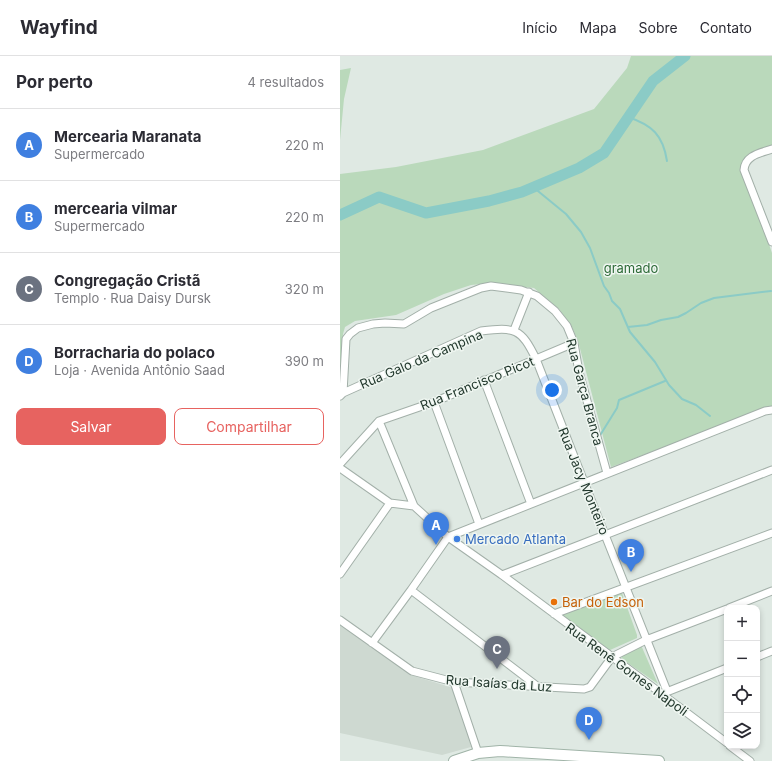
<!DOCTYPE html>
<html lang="pt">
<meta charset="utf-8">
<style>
body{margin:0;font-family:Inter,sans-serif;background:#f7f7f7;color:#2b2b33}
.controls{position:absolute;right:12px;bottom:12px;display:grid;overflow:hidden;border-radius:8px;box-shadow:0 2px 6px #0003}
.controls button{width:36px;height:36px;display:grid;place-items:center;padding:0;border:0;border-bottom:1px solid #e1e1e2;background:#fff;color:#2b2b33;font:20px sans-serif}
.you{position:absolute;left:212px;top:334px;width:14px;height:14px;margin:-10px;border:3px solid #fff;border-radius:50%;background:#1a73e8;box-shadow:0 0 0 6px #1a73e833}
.badge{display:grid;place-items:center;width:26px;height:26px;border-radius:50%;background:#e76360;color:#fff;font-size:13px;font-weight:700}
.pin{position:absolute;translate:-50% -33px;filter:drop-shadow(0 1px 2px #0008)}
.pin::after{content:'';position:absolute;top:21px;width:14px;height:12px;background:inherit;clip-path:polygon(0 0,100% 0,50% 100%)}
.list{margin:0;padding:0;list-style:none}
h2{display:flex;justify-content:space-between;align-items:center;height:52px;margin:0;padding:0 16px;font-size:17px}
h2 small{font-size:13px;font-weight:400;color:#7c7c81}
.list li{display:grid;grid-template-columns:26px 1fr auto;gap:12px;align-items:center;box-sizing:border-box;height:72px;padding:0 16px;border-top:1px solid #e1e1e2}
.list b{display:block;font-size:15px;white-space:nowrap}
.list p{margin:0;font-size:13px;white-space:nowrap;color:#7c7c81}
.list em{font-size:13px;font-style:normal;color:#7c7c81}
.actions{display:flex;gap:8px;padding:12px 16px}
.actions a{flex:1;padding:9px 0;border:1px solid #e76360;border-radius:8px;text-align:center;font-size:14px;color:#e76360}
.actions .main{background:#e76360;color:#fff}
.icon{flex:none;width:22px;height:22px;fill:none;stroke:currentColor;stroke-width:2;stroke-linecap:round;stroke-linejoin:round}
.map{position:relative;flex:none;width:432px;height:705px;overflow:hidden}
header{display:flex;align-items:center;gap:24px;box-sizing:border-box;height:56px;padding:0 20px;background:#fff;border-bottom:1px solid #e1e1e2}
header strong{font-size:19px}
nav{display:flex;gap:22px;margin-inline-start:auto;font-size:14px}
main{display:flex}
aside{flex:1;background:#fff}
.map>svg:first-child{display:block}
.built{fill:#ced9d1}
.green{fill:#bad9bb}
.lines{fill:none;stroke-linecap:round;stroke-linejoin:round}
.stream{stroke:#8bcbc6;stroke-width:2}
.river{stroke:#8bcbc6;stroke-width:11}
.minor-casing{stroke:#a3b0a9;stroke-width:9}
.secondary-casing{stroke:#a0b4a8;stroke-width:12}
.minor{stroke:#fff;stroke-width:7}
.secondary{stroke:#fff;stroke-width:10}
.shop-dot{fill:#3f7fe0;stroke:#eff6f1;stroke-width:1.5}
.food-dot{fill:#e8710a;stroke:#eff6f1;stroke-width:1.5}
.labels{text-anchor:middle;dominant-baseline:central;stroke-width:3;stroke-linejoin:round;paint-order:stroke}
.park-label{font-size:13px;fill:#2f6c39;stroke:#eff6f1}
.street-label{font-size:13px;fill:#22382d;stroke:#eff6f1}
.shop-label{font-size:13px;fill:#366cbe;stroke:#eff6f1;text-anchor:start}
.food-label{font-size:13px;fill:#c56008;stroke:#eff6f1;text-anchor:start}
</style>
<header>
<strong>Wayfind</strong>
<nav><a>Início</a><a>Mapa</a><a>Sobre</a><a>Contato</a></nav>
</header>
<main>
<aside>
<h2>Por perto<small>4 resultados</small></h2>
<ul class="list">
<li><span class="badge" style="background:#3f7fe0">A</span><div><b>Mercearia Maranata</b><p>Supermercado</p></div><em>220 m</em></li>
<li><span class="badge" style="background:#3f7fe0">B</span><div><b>mercearia vilmar</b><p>Supermercado</p></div><em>220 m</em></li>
<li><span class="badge" style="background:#6b7280">C</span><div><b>Congregação Cristã</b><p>Templo · Rua Daisy Dursk</p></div><em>320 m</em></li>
<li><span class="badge" style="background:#3f7fe0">D</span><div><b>Borracharia do polaco</b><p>Loja · Avenida Antônio Saad</p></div><em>390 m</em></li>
</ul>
<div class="actions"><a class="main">Salvar</a><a>Compartilhar</a></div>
</aside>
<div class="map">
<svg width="432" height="705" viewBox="0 0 432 705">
<rect width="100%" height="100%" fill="#dfe9e3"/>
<path class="built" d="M0,569L71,619L113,632L125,666L131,691L102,699L0,677Z"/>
<path class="green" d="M291,0H432V92L410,100L404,115L432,197V354H424L271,411L238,285L232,271L219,253L194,232L151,227L131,229L104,238L56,259L15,265L5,271L3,278L0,318V118L56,111L143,94L254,53L287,12Z
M11,12L4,43L0,84V14Z
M280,536L282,537L297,579V582L270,594H267L220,560L221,558Z
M301,589L318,628L282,603L281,600Z"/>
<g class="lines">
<path class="stream" d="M288,61C312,69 323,79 327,105
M193,131L226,158L241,176L250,192L264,230L269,237L272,245L280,253L290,276L315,306L329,329L342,343L356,349L370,360
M288,271L307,269L321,264L338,261L346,257L361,247L374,242L431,235
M259,381L277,352L279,344L325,325"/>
<path class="river" d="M0,159L39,141L86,157L149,145L182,136L239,112L264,97L313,25L345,0"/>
<defs>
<path id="minor" d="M432,93C421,97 405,99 404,114L432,186
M174,274L189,236
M144,324L191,448
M3,337L6,283L10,278L18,272L33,268L45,267L64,268L91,252L141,232L151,230L181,234L197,240L215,255L227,270L234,287L239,316L267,417
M0,340L3,337L141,275C175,271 181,272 196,303L244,426L327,635
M94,346L139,468
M39,365L74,450L108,481L162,519L322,638L387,687
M0,408L39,365L94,346L234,287
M0,412L50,447L74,450
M0,518L50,447
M162,519L432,414
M71,534L197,630
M389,552L432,535
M214,558L432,477
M0,564L72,615L114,626L244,633L250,631L272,601L306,584L387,553
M32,587L71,534L108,481L425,355L432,354
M417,601L432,595
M114,626L138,697
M324,637L387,612
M390,690L410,705"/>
<path id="secondary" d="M114,705L138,697L160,695L319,705"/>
</defs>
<use href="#minor" class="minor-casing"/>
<use href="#secondary" class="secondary-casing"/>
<use href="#minor" class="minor"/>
<use href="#secondary" class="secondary"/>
</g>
<circle class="shop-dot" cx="117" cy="483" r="4"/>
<circle class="food-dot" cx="214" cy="546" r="4"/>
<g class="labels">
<g class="park-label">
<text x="291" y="212">gramado</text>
</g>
<g class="street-label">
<text transform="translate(81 303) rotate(-23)">Rua Galo da Campina</text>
<text transform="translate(137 327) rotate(-22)">Rua Francisco Picot</text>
<text transform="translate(245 336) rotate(75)">Rua Garça Branca</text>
<text transform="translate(244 425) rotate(68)">Rua Jacy Monteiro</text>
<text transform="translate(287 613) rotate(36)">Rua Renê Gomes Napoli</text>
<text transform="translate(159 627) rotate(4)">Rua Isaías da Luz</text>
</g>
<g class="shop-label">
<text x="125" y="483">Mercado Atlanta</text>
</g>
<g class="food-label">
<text x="222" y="546">Bar do Edson</text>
</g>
</g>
</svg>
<div class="controls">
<button>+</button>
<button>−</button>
<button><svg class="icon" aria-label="locate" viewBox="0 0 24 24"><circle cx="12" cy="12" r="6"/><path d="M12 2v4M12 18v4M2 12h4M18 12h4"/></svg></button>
<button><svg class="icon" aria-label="layers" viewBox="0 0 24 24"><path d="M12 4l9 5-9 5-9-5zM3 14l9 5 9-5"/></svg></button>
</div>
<div class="you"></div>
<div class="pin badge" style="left:96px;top:489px;background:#3f7fe0">A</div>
<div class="pin badge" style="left:291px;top:516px;background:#3f7fe0">B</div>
<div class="pin badge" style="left:157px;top:613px;background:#6b7280">C</div>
<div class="pin badge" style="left:249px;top:684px;background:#3f7fe0">D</div>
</div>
</main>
